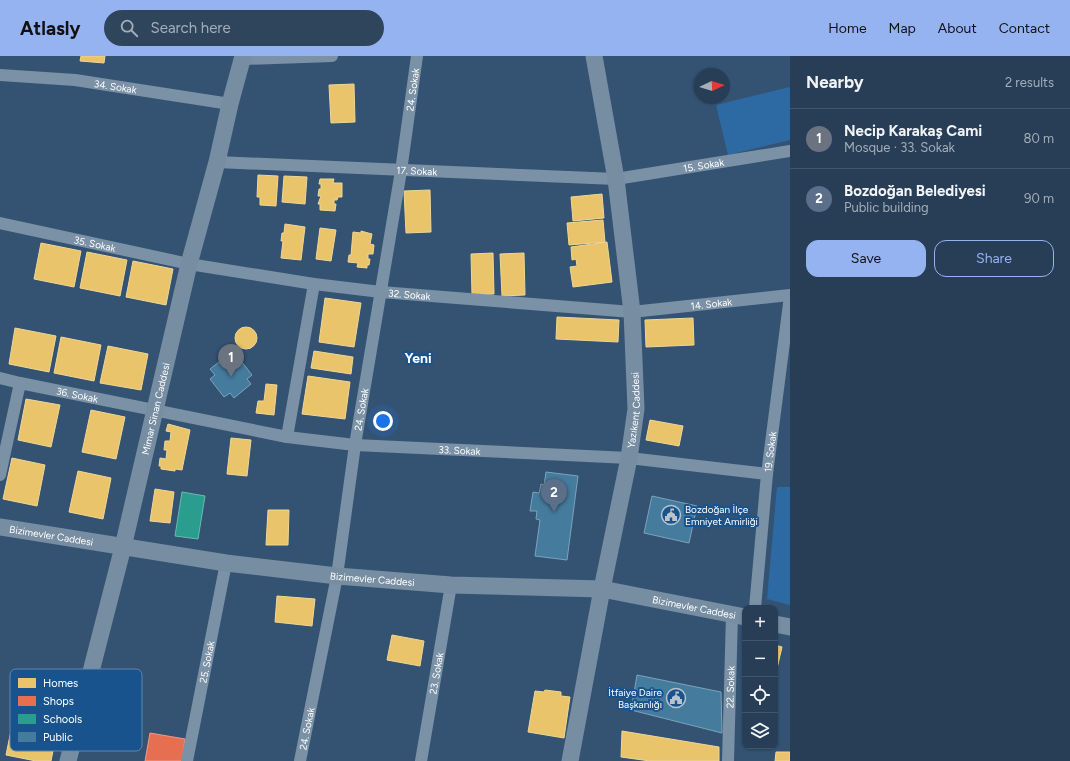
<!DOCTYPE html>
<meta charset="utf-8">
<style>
body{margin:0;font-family:Figtree,sans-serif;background:#2f455c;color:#f1f3f6}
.controls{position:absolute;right:12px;bottom:12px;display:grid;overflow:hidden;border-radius:8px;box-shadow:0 1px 3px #0004}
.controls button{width:36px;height:36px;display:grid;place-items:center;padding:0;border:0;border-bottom:1px solid #43576c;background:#273e56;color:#f1f3f6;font:20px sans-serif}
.compass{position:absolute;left:694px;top:12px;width:36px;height:36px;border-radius:50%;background:#273e56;box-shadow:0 1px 3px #0004;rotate:86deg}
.you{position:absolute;left:383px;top:365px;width:14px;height:14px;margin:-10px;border:3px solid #fff;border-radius:50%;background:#1a73e8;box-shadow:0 0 0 6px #1a73e833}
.badge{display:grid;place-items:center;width:26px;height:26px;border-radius:50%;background:#95b2f1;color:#fff;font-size:13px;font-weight:700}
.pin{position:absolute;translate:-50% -33px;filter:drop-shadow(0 1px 2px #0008)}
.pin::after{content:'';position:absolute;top:21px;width:14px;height:12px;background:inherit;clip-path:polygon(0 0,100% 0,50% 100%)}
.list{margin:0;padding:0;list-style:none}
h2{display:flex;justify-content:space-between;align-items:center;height:52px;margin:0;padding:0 16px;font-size:17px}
h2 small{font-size:13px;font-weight:400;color:#a4aeb9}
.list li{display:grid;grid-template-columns:26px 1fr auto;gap:12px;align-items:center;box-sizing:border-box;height:60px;padding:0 16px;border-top:1px solid #43576c}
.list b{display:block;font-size:15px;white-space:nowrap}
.list p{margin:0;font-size:13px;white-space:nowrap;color:#a4aeb9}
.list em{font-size:13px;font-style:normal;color:#a4aeb9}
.actions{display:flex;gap:8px;padding:12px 16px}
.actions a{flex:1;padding:9px 0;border:1px solid #95b2f1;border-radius:12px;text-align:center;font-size:14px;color:#95b2f1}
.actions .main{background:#95b2f1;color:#111}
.icon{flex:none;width:22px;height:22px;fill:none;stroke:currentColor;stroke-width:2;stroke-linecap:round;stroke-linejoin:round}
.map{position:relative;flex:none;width:790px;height:705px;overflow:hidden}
header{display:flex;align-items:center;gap:24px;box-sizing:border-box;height:56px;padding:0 20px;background:#95b2f1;color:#111}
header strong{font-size:19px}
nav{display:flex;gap:22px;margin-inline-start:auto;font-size:14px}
.search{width:280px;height:36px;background:#2f455c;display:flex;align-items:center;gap:10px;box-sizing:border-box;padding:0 14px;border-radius:22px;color:#a4aeb9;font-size:15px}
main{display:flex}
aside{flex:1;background:#273e56}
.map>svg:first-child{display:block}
.green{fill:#2d6aa3}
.homes{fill:#e9c46a;stroke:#f0d697}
.shops{fill:#e76f51;stroke:#ee9a85}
.schools{fill:#2a9d8f;stroke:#6abab1}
.public{fill:#457b9d;stroke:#7da3ba}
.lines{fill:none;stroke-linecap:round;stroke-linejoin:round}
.street{stroke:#7b91a6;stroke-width:12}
.secondary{stroke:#778da2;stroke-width:17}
.labels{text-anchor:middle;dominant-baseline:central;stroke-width:4;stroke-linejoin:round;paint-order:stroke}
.street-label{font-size:10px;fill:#fff;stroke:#19538d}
.poi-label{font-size:10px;fill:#fff;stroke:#19538d;text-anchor:start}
.district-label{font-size:14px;font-weight:bold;fill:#fff;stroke:#19538d}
.key{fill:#19538d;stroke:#5e87af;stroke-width:1}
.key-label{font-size:11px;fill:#fff}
</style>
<header>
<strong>Atlasly</strong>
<div class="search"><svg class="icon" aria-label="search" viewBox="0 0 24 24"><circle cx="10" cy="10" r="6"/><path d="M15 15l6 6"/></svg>Search here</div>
<nav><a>Home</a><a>Map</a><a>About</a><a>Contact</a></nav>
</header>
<main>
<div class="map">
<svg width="790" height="705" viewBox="0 0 790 705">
<rect width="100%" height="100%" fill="#345372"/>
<path class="green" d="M790,31V84L728,99L716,49Z
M777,431H790V549L767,543Z"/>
<path class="homes" d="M81,0H105L104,7L80,5Z
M354,28L355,66L331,67L329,29Z
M258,119L278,120L276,150L260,149V141H257Z
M284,120L307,121L305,148L282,146Z
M320,123H334L333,127H342V141H338L337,144H334V148H336L335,155L320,154V148H318L321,140H318L319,133H321V128H319Z
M430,134L431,176L406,177L404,135Z
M602,138L604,162L573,165L571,141Z
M603,164L605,186L569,189L567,167Z
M285,168L305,171L301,204L281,202L283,185H281L282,177H284Z
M320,172L336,174L331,205L316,203Z
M361,175L372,178L370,188L374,189L373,198H368V203H370L369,209H367V212L357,211L358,207L348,206L349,199H351L353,176L361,177Z
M607,186L612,226L573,231L570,211L577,210L576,203L572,204L571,191Z
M41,187L81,195L74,231L34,223Z
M87,196L127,204L120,240L80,232Z
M493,197L494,238L472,239L471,198Z
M524,197L525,239L502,240L500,198Z
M133,205L173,213L166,249L126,241Z
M325,242L361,247L354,291L319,286Z
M557,261L619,264L618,286L556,283Z
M693,262L694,289L646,291L645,264Z
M235 282a11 11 0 1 1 22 0a11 11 0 1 1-22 0Z
M15,272L56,280L49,316L9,308Z
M61,281L101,289L94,325L54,317Z
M108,290L148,298L141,334L100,327Z
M314,295L353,301L351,318L311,312Z
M308,320L350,326L345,363L302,358Z
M266,328L277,329L274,359L256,357L258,345H264Z
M26,343L60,349L51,391L18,384Z
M91,354L125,361L116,403L82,396Z
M650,364L683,370L679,390L646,384Z
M168,368L190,374L182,414L175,413V415L161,413V410H159L160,402L166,403L167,394H164L165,385H170L171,376L166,375Z
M231,382L251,384L247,420L227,418Z
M12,402L45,409L37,450L3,443Z
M78,415L111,422L103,463L69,456Z
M155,433L174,436L170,467L150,465Z
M268,454H289L288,489H266Z
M277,540L315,543L312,570L275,566Z
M392,579L424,585L420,610L387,604Z
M775,589L782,591L775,621Z
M545,634L561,636V640L570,641L564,682L528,676L535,635L544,636Z
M14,660L58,669L51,705H36L6,699Z
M622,675L719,691V705H650L621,701Z
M776,696H790V705H775Z"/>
<path class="shops" d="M150,677L185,683L182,705H145Z"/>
<path class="schools" d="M182,436L205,440L198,483L175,480Z"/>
<path class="public" d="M228,299L233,305L238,301L252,319L247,323L251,328L234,342L230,337L224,341L210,323L215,319L210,313Z
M546,416L578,420L567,504L535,500L540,464L536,463L537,455H530L533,436L539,437L541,428L544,429Z
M652,440L697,450L689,487L644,477Z
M637,619L721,636L722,677L631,654Z"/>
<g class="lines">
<g class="street">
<path d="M243,3L332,0"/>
<path id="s1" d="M0,19L75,24L230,48"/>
<path id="s2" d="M217,106L616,123L790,95"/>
<path id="s3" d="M0,167L189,208L314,228L381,236L632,256L790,239"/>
<path id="s4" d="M0,322L20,327L287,381L355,389L629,402L767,418"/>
<path d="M287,381L314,228"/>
<path d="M0,419L20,327"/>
<path id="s5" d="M755,552L767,418L790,240"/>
<path id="s6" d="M187,705L226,507"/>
<path id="s7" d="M300,705L337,520L355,389L401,115L417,0"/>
<path id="s8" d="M421,705L451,529"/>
<path id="s9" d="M728,705L732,558"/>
</g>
<g class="secondary">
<path id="s10" d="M0,471L226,507L337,520L451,529L602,533L745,561"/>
<path d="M775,568L790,571"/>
<path id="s11" d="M68,705L123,491L189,208L217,106L230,48L243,0"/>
<path id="s12" d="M570,705L602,533L629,402L636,353L632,256L616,123L594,0"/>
</g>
</g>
<defs>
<symbol id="civic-ring" viewBox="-11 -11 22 22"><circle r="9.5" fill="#19538d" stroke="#b8c3ce" stroke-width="1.5"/><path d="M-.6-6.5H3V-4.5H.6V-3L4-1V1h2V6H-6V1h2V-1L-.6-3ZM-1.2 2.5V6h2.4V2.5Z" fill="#b8c3ce"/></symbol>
</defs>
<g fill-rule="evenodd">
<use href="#civic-ring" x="660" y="448" width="22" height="22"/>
<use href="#civic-ring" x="665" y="631" width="22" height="22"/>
</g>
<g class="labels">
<g class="street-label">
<text stroke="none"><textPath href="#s1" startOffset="116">34. Sokak</textPath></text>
<text stroke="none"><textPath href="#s7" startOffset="681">24. Sokak</textPath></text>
<text stroke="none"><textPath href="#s2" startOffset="488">15. Sokak</textPath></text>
<text stroke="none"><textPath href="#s2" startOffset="200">17. Sokak</textPath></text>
<text stroke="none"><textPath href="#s3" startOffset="97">35. Sokak</textPath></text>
<text stroke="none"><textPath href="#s3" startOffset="416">32. Sokak</textPath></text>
<text stroke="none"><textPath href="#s3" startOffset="719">14. Sokak</textPath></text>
<text stroke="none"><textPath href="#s4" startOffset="79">36. Sokak</textPath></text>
<text stroke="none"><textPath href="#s11" startOffset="363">Mimar Sinan Caddesi</textPath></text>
<text stroke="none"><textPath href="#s7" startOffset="357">24. Sokak</textPath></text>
<text stroke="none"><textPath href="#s12" startOffset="357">Yazıkent Caddesi</textPath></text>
<text stroke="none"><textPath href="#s4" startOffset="466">33. Sokak</textPath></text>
<text stroke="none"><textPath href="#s5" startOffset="157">19. Sokak</textPath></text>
<text stroke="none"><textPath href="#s10" startOffset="52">Bizimevler Caddesi</textPath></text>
<text stroke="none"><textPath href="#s10" startOffset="376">Bizimevler Caddesi</textPath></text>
<text stroke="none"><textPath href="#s10" startOffset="700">Bizimevler Caddesi</textPath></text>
<text stroke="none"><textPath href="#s6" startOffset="101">25. Sokak</textPath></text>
<text stroke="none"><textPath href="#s8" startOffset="89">23. Sokak</textPath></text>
<text stroke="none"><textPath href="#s9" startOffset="74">22. Sokak</textPath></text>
<text stroke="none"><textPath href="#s7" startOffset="33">24. Sokak</textPath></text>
</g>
<g class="poi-label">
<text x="685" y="453">Bozdoğan İlçe<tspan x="685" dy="12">Emniyet Amirliği</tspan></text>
<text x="662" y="636" text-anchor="end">İtfaiye Daire<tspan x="662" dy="12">Başkanlığı</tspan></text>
</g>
<g class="district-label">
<text x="418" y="302">Yeni</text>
</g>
</g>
<rect x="10" y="613" width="132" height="82" rx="6" class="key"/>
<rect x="18" y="622" width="18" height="10" fill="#e9c46a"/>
<rect x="18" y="640" width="18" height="10" fill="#e76f51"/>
<rect x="18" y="658" width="18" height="10" fill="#2a9d8f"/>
<rect x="18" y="676" width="18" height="10" fill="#457b9d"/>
<g class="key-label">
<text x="43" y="631">Homes</text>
<text x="43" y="649">Shops</text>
<text x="43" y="667">Schools</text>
<text x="43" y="685">Public</text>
</g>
</svg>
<div class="controls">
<button>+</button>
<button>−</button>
<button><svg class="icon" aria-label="locate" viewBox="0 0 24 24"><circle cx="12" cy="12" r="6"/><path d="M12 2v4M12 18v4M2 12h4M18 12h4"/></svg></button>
<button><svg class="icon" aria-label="layers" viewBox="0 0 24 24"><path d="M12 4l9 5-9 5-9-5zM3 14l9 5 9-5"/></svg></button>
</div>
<svg class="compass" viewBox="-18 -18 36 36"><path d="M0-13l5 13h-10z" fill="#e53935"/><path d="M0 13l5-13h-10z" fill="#a4aeb9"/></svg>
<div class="you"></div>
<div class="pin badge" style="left:231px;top:321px;background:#6b7280">1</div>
<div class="pin badge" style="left:554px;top:456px;background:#5c6f8a">2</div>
</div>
<aside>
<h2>Nearby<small>2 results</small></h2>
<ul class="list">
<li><span class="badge" style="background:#6b7280">1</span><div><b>Necip Karakaş Cami</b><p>Mosque · 33. Sokak</p></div><em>80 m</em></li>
<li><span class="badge" style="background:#5c6f8a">2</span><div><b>Bozdoğan Belediyesi</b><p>Public building</p></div><em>90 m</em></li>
</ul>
<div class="actions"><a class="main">Save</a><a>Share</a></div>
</aside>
</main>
